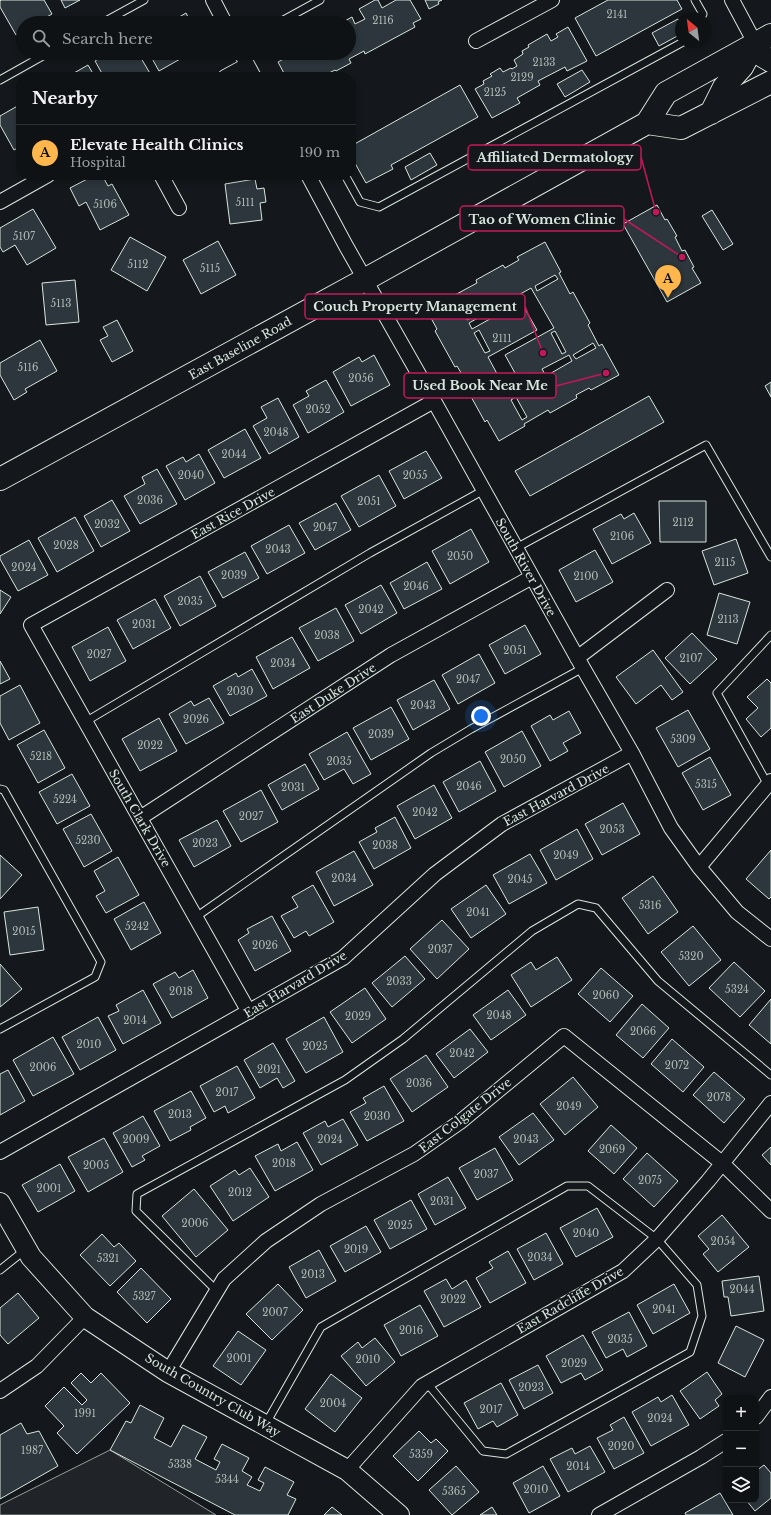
<!DOCTYPE html>
<meta charset="utf-8">
<style>
body{margin:0;font-family:"Libre Baskerville",serif;background:#181b1e;color:#f1f3f6}
.controls{position:absolute;right:12px;bottom:12px;display:grid;overflow:hidden;border-radius:8px;box-shadow:0 2px 6px #0003}
.controls button{width:36px;height:36px;display:grid;place-items:center;padding:0;border:0;border-bottom:1px solid #2f3234;background:#0f1215;color:#f1f3f6;font:20px sans-serif}
.compass{position:absolute;left:675px;top:12px;width:36px;height:36px;border-radius:50%;background:#0f1215;box-shadow:0 2px 6px #0003;rotate:331deg}
.you{position:absolute;left:481px;top:716px;width:14px;height:14px;margin:-10px;border:3px solid #fff;border-radius:50%;background:#1a73e8;box-shadow:0 0 0 6px #1a73e833}
.badge{display:grid;place-items:center;width:26px;height:26px;border-radius:50%;background:#ffb74d;color:#111;font-size:13px;font-weight:700}
.pin{position:absolute;translate:-50% -33px;filter:drop-shadow(0 1px 2px #0008)}
.pin::after{content:'';position:absolute;top:21px;width:14px;height:12px;background:inherit;clip-path:polygon(0 0,100% 0,50% 100%)}
.list{margin:0;padding:0;list-style:none}
h2{display:flex;justify-content:space-between;align-items:center;height:52px;margin:0;padding:0 16px;font-size:17px}
h2 small{font-size:13px;font-weight:400;color:#9b9ea0}
.list li{display:grid;grid-template-columns:26px 1fr auto;gap:12px;align-items:center;box-sizing:border-box;height:56px;padding:0 16px;border-top:1px solid #2f3234}
.list b{display:block;font-size:15px;white-space:nowrap}
.list p{margin:0;font-size:13px;white-space:nowrap;color:#9b9ea0}
.list em{font-size:13px;font-style:normal;color:#9b9ea0}
.icon{flex:none;width:22px;height:22px;fill:none;stroke:currentColor;stroke-width:2;stroke-linecap:round;stroke-linejoin:round}
.map{position:relative;flex:none;width:771px;height:1515px;overflow:hidden}
.search{position:absolute;background:#0f1215;box-shadow:0 2px 6px #0003;left:16px;top:16px;width:340px;height:44px;display:flex;align-items:center;gap:10px;box-sizing:border-box;padding:0 14px;border-radius:22px;color:#9b9ea0;font-size:15px}
.panel{position:absolute;background:#0f1215;box-shadow:0 2px 6px #0003;left:16px;top:72px;width:340px;height:108px;border-radius:16px}
.map>svg:first-child{display:block}
.green{fill:#202428;stroke:#939e99}
.building{fill:#2c363c;stroke:#d8e6dc;fill-rule:evenodd}
.lines{fill:none;stroke-linecap:round;stroke-linejoin:round}
.lane-casing{stroke:#d8e6dc;stroke-width:9}
.street-casing{stroke:#d8e6dc;stroke-width:16}
.secondary-casing{stroke:#d8e6dc;stroke-width:22}
.primary-casing{stroke:#d8e6dc;stroke-width:24}
.lane{stroke:#14181c;stroke-width:7}
.street{stroke:#14181c;stroke-width:14}
.secondary{stroke:#14181c;stroke-width:20}
.primary{stroke:#14181c;stroke-width:22}
.labels{text-anchor:middle;dominant-baseline:central;stroke-width:3;stroke-linejoin:round;paint-order:stroke}
.number-label{font-size:10px;fill:#adbab4}
.street-label{font-size:12px;fill:#d8e6dc;stroke:#14181c}
.leader{fill:none;stroke:#c2185b;stroke-width:1.5}
.callout-dot{fill:#c2185b;stroke:#14181c;stroke-width:1.5}
.callout{fill:#14181c;stroke:#c2185b;stroke-width:1.5}
.callout-label{font-size:13px;text-anchor:middle;font-weight:bold;fill:#d8e6dc}
</style>
<div class="map">
<svg width="771" height="1515" viewBox="0 0 771 1515">
<rect width="100%" height="100%" fill="#14181c"/>
<path class="green" d="M110,1450L216,1515H0V1505Z"/>
<path class="building" d="M1,0H44L52,14L36,23H23V31L16,35L0,7V1Z
M61,0H80L65,8Z
M375,0H378L382,8L396,0H410L421,19L413,23L415,27L365,54L364,51L349,59L351,63L336,71L335,70L321,77H286L278,62L295,53H349V23H341L352,17L355,24L365,19L359,9Z
M425,0H442L438,2L439,4L429,9Z
M608,0H677L682,9L596,56L575,18Z
M186,13L191,23H169Z
M678,19L681,24V34L659,46L652,33Z
M568,27L587,61L567,71L565,67L538,81L540,85L517,98L520,103L492,118L475,89L484,84L483,81L492,76L490,74L500,68L503,72L511,68L512,69L517,66L514,60L523,54L522,51L529,47L528,45L547,34L551,41L558,37L556,34Z
M109,53H138L151,75L147,77H104L95,61Z
M149,53H189V54L159,71Z
M88,65L95,77H67Z
M582,70L590,82L565,97L557,84Z
M460,85L478,117L391,165L393,169L366,183L351,156V146Z
M21,104V146L14,150L0,125V116Z
M430,153L437,165L411,180L405,167Z
M95,175H102L108,186L112,184L129,215L100,230L86,202L79,206L70,188Z
M255,179L257,189L264,188L266,202L260,203L262,220L230,224L225,184Z
M657,205L665,220L667,219L677,236L675,237L682,251L685,250L694,267L692,268L701,283L667,302L623,224Z
M33,209L56,248L27,265L15,245L3,252L0,247V228Z
M712,210L733,244L723,250L702,216Z
M130,237L166,257L147,291L111,270Z
M218,241L236,275L201,294L183,260Z
M545,242L561,272L559,273L570,294L573,292L590,323L588,325L599,346L602,344L619,375L591,390L589,388L576,395L577,398L550,413L548,410L524,424L525,426L499,441L487,420L485,422L464,384L467,383L457,366L455,367L435,331L437,329L426,309L452,294L453,296L477,283L476,280L503,265L505,268L519,260L517,257ZM555,275L558,279L537,291L535,286ZM531,288L554,328L505,355L520,382L536,373L540,379L509,396L488,357L537,330L521,302L502,312L499,306ZM460,297L471,318L467,320L455,300ZM494,309L497,315L472,329L469,323ZM479,330L490,351L485,353L474,333ZM555,331L566,352L562,354L551,333ZM593,343L596,348L576,359L573,355ZM569,355L572,361L546,376L542,369ZM516,397L527,417L522,420L511,400Z
M75,280L79,322L46,325L42,283Z
M117,320L133,351L112,362L100,340L108,336L103,327Z
M40,340L57,371L25,389L27,392L14,400L0,375V363Z
M374,355L390,385L351,406L333,372L359,357L362,362Z
M326,380L344,412L308,433L293,405L309,396L306,391Z
M771,382V397L765,386Z
M649,396L664,422L530,496L515,471Z
M278,398L299,437L269,454L253,426L267,418L261,407Z
M245,429L261,458L224,478L208,450Z
M426,451L442,478L404,499L389,471Z
M199,454L215,483L185,500L166,466L183,457L186,462Z
M157,469L177,504L140,524L124,496L145,484L142,477Z
M379,475L396,506L359,527L341,496Z
M112,500L130,531L101,547L84,516Z
M659,501H706V542H660Z
M336,503L351,530L315,550L299,523Z
M634,513L651,543L612,564L593,529L621,514L624,519Z
M75,517L94,551L57,572L38,538Z
M289,525L305,553L267,574L251,546Z
M471,529L489,562L450,584L432,551Z
M736,539L748,573L714,585L702,551Z
M29,540L48,575L18,591L0,559V556Z
M595,550L613,582L576,602L559,570Z
M245,552L259,578L223,598L208,572Z
M427,562L442,589L404,609L390,583Z
M200,576L216,606L180,626L164,596Z
M381,585L397,613L361,634L345,605Z
M0,590L11,597L0,614Z
M719,593L750,602L737,644L707,635Z
M155,599L171,628L133,649L117,620Z
M336,608L354,641L318,661L299,628Z
M525,625L541,654L505,674L489,645Z
M108,627L126,661L90,681L72,647Z
M692,633L717,659L690,684L665,658Z
M292,637L310,668L273,689L256,657Z
M653,650L683,692L672,700L661,685L636,704L616,677Z
M479,654L495,683L458,704L442,675Z
M0,661L10,679L0,684Z
M252,669L267,696L230,716L213,686L236,673L238,677Z
M767,679L771,683V728L761,737L746,719L758,708L747,697Z
M434,680L450,709L413,730L397,700Z
M20,685L40,723L9,740L0,723V696Z
M209,698L224,723L186,744L169,714L191,701L194,706Z
M391,707L409,739L371,760L353,728Z
M688,710L710,749L678,767L656,728Z
M569,711L581,733L563,743L568,751L550,761L531,726L550,715L553,720Z
M159,718L177,751L140,771L122,739Z
M44,730L65,768L38,783L17,745Z
M522,731L541,766L504,787L485,752Z
M347,732L371,774L353,784L344,769L324,780L309,754Z
M710,757L731,795L703,810L682,773Z
M480,761L496,791L459,812L443,782Z
M305,764L319,789L282,810L268,785Z
M72,774L90,806L57,824L39,792Z
M434,785L452,818L415,839L397,806Z
M261,790L278,822L241,842L223,811Z
M623,803L640,834L602,855L585,824Z
M91,814L112,851L84,867L63,829Z
M395,817L411,848L374,869L359,842L377,832L375,828Z
M217,820L231,846L194,867L179,840Z
M577,829L593,859L556,880L540,850Z
M771,850V897L769,899L746,879Z
M354,851L373,885L334,906L316,872Z
M530,854L547,883L509,904L493,875Z
M0,855L22,875L0,899Z
M118,857L139,895L106,913L96,896L105,891L94,871Z
M653,876L678,912L648,934L622,898Z
M313,885L334,922L309,936L306,931L294,938L281,916L298,907L292,897Z
M486,885L506,914L471,938L451,909Z
M144,902L161,933L131,950L114,919Z
M38,907L44,950L10,955L4,912Z
M272,916L291,951L255,971L238,940L249,933L247,929Z
M442,920L469,949L437,979L410,949Z
M693,926L721,960L689,986L661,952Z
M405,956L425,979L392,1007L372,983Z
M557,957L572,980L531,1007L511,975L531,962L536,970Z
M734,962L765,991L740,1017L709,988Z
M0,964L22,989L0,1007Z
M601,968L633,996L610,1022L578,994Z
M193,970L208,998L172,1018L153,984L175,972L179,978Z
M365,988L386,1019L352,1043L330,1012Z
M143,990L161,1023L123,1044L108,1016L119,1011L116,1005Z
M508,990L526,1015L491,1040L473,1015Z
M771,999V1044L749,1025Z
M642,1004L669,1028L643,1058L616,1035Z
M98,1017L116,1050L80,1070L62,1037Z
M324,1017L343,1052L306,1073L286,1039Z
M470,1029L488,1052L454,1078L436,1054Z
M53,1037L74,1074L33,1096L13,1060Z
M672,1039L704,1067L683,1092L651,1064Z
M273,1043L295,1081L283,1088L277,1078L260,1088L244,1060Z
M426,1055L448,1087L412,1112L390,1079Z
M237,1066L255,1098L228,1113L225,1106L214,1112L200,1086Z
M8,1070L25,1101L0,1115V1074Z
M714,1072L745,1099L724,1123L693,1095Z
M573,1077L598,1107L565,1135L540,1104Z
M384,1086L404,1121L367,1141L350,1112L366,1103L363,1098Z
M191,1091L206,1118L190,1127L191,1130L170,1141L154,1111Z
M533,1113L554,1140L519,1165L499,1137Z
M143,1116L160,1146L142,1156L145,1160L132,1167L113,1133Z
M343,1119L358,1145L321,1165L303,1133L325,1121L328,1127Z
M611,1125L637,1148L614,1174L588,1151Z
M104,1138L123,1172L88,1192L68,1157Z
M297,1142L313,1170L275,1191L255,1156L278,1144L281,1151Z
M771,1147V1165L762,1155Z
M495,1148L513,1180L477,1200L459,1168Z
M647,1153L678,1181L654,1207L623,1179Z
M60,1164L75,1191L38,1212L22,1185Z
M250,1168L269,1197L233,1221L210,1186L235,1170L239,1175Z
M448,1177L466,1208L435,1225L418,1194Z
M194,1189L228,1230L196,1257L162,1216Z
M411,1200L427,1229L390,1249L374,1220Z
M597,1208L613,1237L576,1257L560,1228Z
M722,1215L749,1247L718,1272L703,1254L709,1249L698,1236Z
M366,1226L381,1252L345,1272L330,1246Z
M546,1233L563,1264L534,1280L517,1249Z
M102,1234L114,1247L119,1243L136,1261L110,1286L80,1255Z
M319,1250L336,1281L306,1298L289,1267Z
M508,1251L526,1283L490,1303L476,1278L493,1268L489,1262Z
M141,1268L171,1299L147,1323L117,1292Z
M759,1276L764,1311L731,1316L728,1297H724L722,1281Z
M446,1279L452,1289L466,1280L481,1307L444,1327L424,1291Z
M278,1284L303,1310L272,1340L246,1314Z
M674,1284L690,1313L653,1334L637,1305Z
M18,1293L39,1318L8,1344L0,1335V1308Z
M420,1305L438,1336L401,1356L384,1325Z
M629,1312L647,1346L627,1357L623,1349L606,1358L592,1332Z
M736,1326L764,1340L745,1377L718,1363Z
M238,1331L266,1350L241,1385L213,1366Z
M583,1335L603,1370L585,1380L581,1373L561,1383L546,1356Z
M375,1338L395,1362L366,1386L341,1356L358,1342L362,1348Z
M538,1365L553,1393L524,1409L509,1380Z
M707,1372L722,1394L715,1400L719,1406L700,1419L680,1391Z
M81,1373L91,1383L101,1373L130,1403L77,1454L57,1433L64,1426L45,1406L64,1387L82,1405L87,1400L71,1383Z
M331,1374L362,1398L335,1432L305,1409Z
M501,1383L518,1415L497,1427L493,1421L478,1429L464,1403Z
M672,1395L689,1425L651,1446L632,1412L658,1397L661,1402Z
M140,1405L164,1418L154,1438L171,1447L183,1425L207,1437L195,1459L216,1470L220,1462L214,1459L222,1444L249,1458L242,1471L252,1477L247,1485L260,1491L264,1483L258,1480L265,1467L294,1482L287,1495L296,1499L288,1515H235L110,1450L126,1421L131,1423Z
M624,1417L644,1453L614,1469L597,1438L613,1430L610,1425Z
M21,1423L27,1434L39,1431L58,1466L0,1499V1435Z
M419,1431L431,1443L436,1439L448,1451L418,1481L393,1456Z
M590,1446L605,1472L568,1492L550,1459L572,1448L575,1454Z
M764,1465L771,1473V1498L755,1511L746,1500H756V1471Z
M456,1466L479,1492L452,1515L429,1490Z
M543,1466L560,1496L529,1513L513,1483Z
M720,1493L733,1515H686L685,1513Z
M332,1507L342,1515H324Z
M492,1507L497,1515H480Z"/>
<g class="lines">
<defs>
<path id="lane" d="M695,0L703,14L701,18
M102,23L144,0
M278,23L320,0
M0,80L48,53
M345,175L360,202L379,207L683,42
M516,548L706,445L771,557
M85,722L370,553L484,490
M768,785L717,693L771,635
M0,789L4,790L101,962L95,977L0,1029
M196,917L431,753L471,729L583,668
M0,1270L25,1250
M217,1291L136,1211L137,1194L345,1080L403,1039L532,931L578,904L596,908L658,981L771,1075
M265,1425L321,1327L567,1186H588L657,1239L697,1285L702,1316L690,1352L506,1454L483,1451L427,1383"/>
<path id="street" d="M213,0L225,23
M732,0L755,43
M476,41L552,0
M241,53L254,77
M225,77L247,65
M161,175L179,208
M308,175L346,246L434,401L583,668L632,753L671,828L699,867L737,912L771,939
M0,202L48,175
M577,658L667,590
M140,818L391,655L532,577
M699,867L771,781
M249,1012L31,625L434,401
M0,1152L343,958L435,874L502,824L632,753
M168,1372L224,1279L266,1241L321,1204L414,1154L460,1122L564,1036L722,1163L771,1211
M0,1391L37,1366L85,1317
M756,1417L771,1397
M347,1470L422,1386L623,1271L657,1239L708,1181L771,1103
M599,1515L701,1457L726,1441"/>
<path id="secondary" d="M0,1203L31,1257L85,1317L168,1372L347,1470L399,1515"/>
<path id="primary" d="M755,43L761,55L771,61
M711,113L724,87L742,67L755,43
M647,123L681,128L771,82
M0,479L366,279L647,123L666,93L771,35"/>
</defs>
<use href="#lane" class="lane-casing"/>
<use href="#street" class="street-casing"/>
<use href="#secondary" class="secondary-casing"/>
<use href="#primary" class="primary-casing"/>
<use href="#lane" class="lane"/>
<use href="#street" class="street"/>
<use href="#secondary" class="secondary"/>
<use href="#primary" class="primary"/>
</g>
<g class="labels">
<g class="number-label">
<text x="617" y="14">2141</text>
<text x="383" y="20">2116</text>
<text x="544" y="62">2133</text>
<text x="522" y="77">2129</text>
<text x="495" y="92">2125</text>
<text x="245" y="202">5111</text>
<text x="105" y="204">5106</text>
<text x="24" y="236">5107</text>
<text x="138" y="264">5112</text>
<text x="210" y="268">5115</text>
<text x="61" y="303">5113</text>
<text x="502" y="338">2111</text>
<text x="28" y="367">5116</text>
<text x="361" y="378">2056</text>
<text x="318" y="409">2052</text>
<text x="276" y="432">2048</text>
<text x="234" y="454">2044</text>
<text x="191" y="475">2040</text>
<text x="415" y="475">2055</text>
<text x="150" y="500">2036</text>
<text x="369" y="501">2051</text>
<text x="683" y="522">2112</text>
<text x="107" y="524">2032</text>
<text x="325" y="527">2047</text>
<text x="622" y="536">2106</text>
<text x="66" y="545">2028</text>
<text x="278" y="549">2043</text>
<text x="460" y="556">2050</text>
<text x="725" y="562">2115</text>
<text x="24" y="567">2024</text>
<text x="234" y="575">2039</text>
<text x="586" y="576">2100</text>
<text x="416" y="586">2046</text>
<text x="190" y="601">2035</text>
<text x="371" y="609">2042</text>
<text x="728" y="619">2113</text>
<text x="144" y="624">2031</text>
<text x="327" y="635">2038</text>
<text x="515" y="650">2051</text>
<text x="99" y="654">2027</text>
<text x="691" y="658">2107</text>
<text x="283" y="663">2034</text>
<text x="468" y="679">2047</text>
<text x="240" y="691">2030</text>
<text x="423" y="705">2043</text>
<text x="196" y="719">2026</text>
<text x="381" y="734">2039</text>
<text x="683" y="739">5309</text>
<text x="150" y="745">2022</text>
<text x="41" y="756">5218</text>
<text x="513" y="759">2050</text>
<text x="339" y="761">2035</text>
<text x="706" y="784">5315</text>
<text x="469" y="786">2046</text>
<text x="293" y="787">2031</text>
<text x="65" y="799">5224</text>
<text x="425" y="812">2042</text>
<text x="251" y="816">2027</text>
<text x="612" y="829">2053</text>
<text x="88" y="840">5230</text>
<text x="205" y="843">2023</text>
<text x="385" y="845">2038</text>
<text x="566" y="855">2049</text>
<text x="344" y="878">2034</text>
<text x="520" y="879">2045</text>
<text x="650" y="905">5316</text>
<text x="478" y="912">2041</text>
<text x="137" y="926">5242</text>
<text x="24" y="931">2015</text>
<text x="265" y="945">2026</text>
<text x="440" y="949">2037</text>
<text x="691" y="956">5320</text>
<text x="399" y="981">2033</text>
<text x="737" y="989">5324</text>
<text x="181" y="991">2018</text>
<text x="606" y="995">2060</text>
<text x="499" y="1015">2048</text>
<text x="358" y="1016">2029</text>
<text x="135" y="1020">2014</text>
<text x="643" y="1031">2066</text>
<text x="89" y="1044">2010</text>
<text x="315" y="1046">2025</text>
<text x="462" y="1053">2042</text>
<text x="677" y="1065">2072</text>
<text x="43" y="1067">2006</text>
<text x="269" y="1069">2021</text>
<text x="419" y="1083">2036</text>
<text x="227" y="1092">2017</text>
<text x="719" y="1097">2078</text>
<text x="569" y="1106">2049</text>
<text x="180" y="1114">2013</text>
<text x="377" y="1116">2030</text>
<text x="136" y="1139">2009</text>
<text x="330" y="1139">2024</text>
<text x="526" y="1139">2043</text>
<text x="612" y="1149">2069</text>
<text x="284" y="1163">2018</text>
<text x="96" y="1165">2005</text>
<text x="486" y="1174">2037</text>
<text x="650" y="1180">2075</text>
<text x="49" y="1188">2001</text>
<text x="240" y="1192">2012</text>
<text x="442" y="1201">2031</text>
<text x="195" y="1223">2006</text>
<text x="400" y="1225">2025</text>
<text x="586" y="1233">2040</text>
<text x="723" y="1241">2054</text>
<text x="356" y="1249">2019</text>
<text x="540" y="1257">2034</text>
<text x="108" y="1258">5321</text>
<text x="313" y="1274">2013</text>
<text x="742" y="1289">2044</text>
<text x="144" y="1296">5327</text>
<text x="453" y="1299">2022</text>
<text x="664" y="1309">2041</text>
<text x="275" y="1312">2007</text>
<text x="411" y="1330">2016</text>
<text x="620" y="1339">2035</text>
<text x="239" y="1358">2001</text>
<text x="368" y="1359">2010</text>
<text x="574" y="1363">2029</text>
<text x="531" y="1387">2023</text>
<text x="333" y="1403">2004</text>
<text x="491" y="1409">2017</text>
<text x="85" y="1413">1991</text>
<text x="660" y="1418">2024</text>
<text x="621" y="1446">2020</text>
<text x="32" y="1450">1987</text>
<text x="421" y="1454">5359</text>
<text x="180" y="1464">5338</text>
<text x="578" y="1466">2014</text>
<text x="227" y="1479">5344</text>
<text x="536" y="1489">2010</text>
<text x="454" y="1491">5365</text>
</g>
<g class="street-label">
<text transform="translate(240 348) rotate(-29)">East Baseline Road</text>
<text transform="translate(233 513) rotate(-29)">East Rice Drive</text>
<text transform="translate(526 567) rotate(61)">South River Drive</text>
<text transform="translate(333 693) rotate(-33)">East Duke Drive</text>
<text transform="translate(556 795) rotate(-28)">East Harvard Drive</text>
<text transform="translate(140 818) rotate(60)">South Clark Drive</text>
<text transform="translate(295 984) rotate(-31)">East Harvard Drive</text>
<text transform="translate(465 1115) rotate(-38)">East Colgate Drive</text>
<text transform="translate(570 1300) rotate(-30)">East Radcliffe Drive</text>
<text transform="translate(213 1395) rotate(30)">South Country Club Way</text>
</g>
</g>
<path class="leader" d="M656 212L641 157M682 257L624 219M543 353L525 306M606 373L556 386"/>
<g class="callout-dot">
<circle cx="656" cy="212" r="4"/>
<circle cx="682" cy="257" r="4"/>
<circle cx="543" cy="353" r="4"/>
<circle cx="606" cy="373" r="4"/>
</g>
<g class="callout">
<rect x="468" y="145" width="173" height="25" rx="4"/>
<rect x="460" y="206" width="164" height="25" rx="4"/>
<rect x="305" y="294" width="220" height="25" rx="4"/>
<rect x="404" y="373" width="152" height="25" rx="4"/>
</g>
<g class="callout-label">
<text x="555" y="162">Affiliated Dermatology</text>
<text x="542" y="224">Tao of Women Clinic</text>
<text x="415" y="311">Couch Property Management</text>
<text x="480" y="390">Used Book Near Me</text>
</g>
</svg>
<div class="controls">
<button>+</button>
<button>−</button>
<button><svg class="icon" aria-label="layers" viewBox="0 0 24 24"><path d="M12 4l9 5-9 5-9-5zM3 14l9 5 9-5"/></svg></button>
</div>
<svg class="compass" viewBox="-18 -18 36 36"><path d="M0-13l5 13h-10z" fill="#e53935"/><path d="M0 13l5-13h-10z" fill="#9b9ea0"/></svg>
<div class="you"></div>
<div class="pin badge" style="left:668px;top:298px">A</div>
<div class="search"><svg class="icon" aria-label="search" viewBox="0 0 24 24"><circle cx="10" cy="10" r="6"/><path d="M15 15l6 6"/></svg>Search here</div>
<section class="panel">
<h2>Nearby<small></small></h2>
<ul class="list">
<li><span class="badge">A</span><div><b>Elevate Health Clinics</b><p>Hospital</p></div><em>190 m</em></li>
</ul>
</section>
</div>
